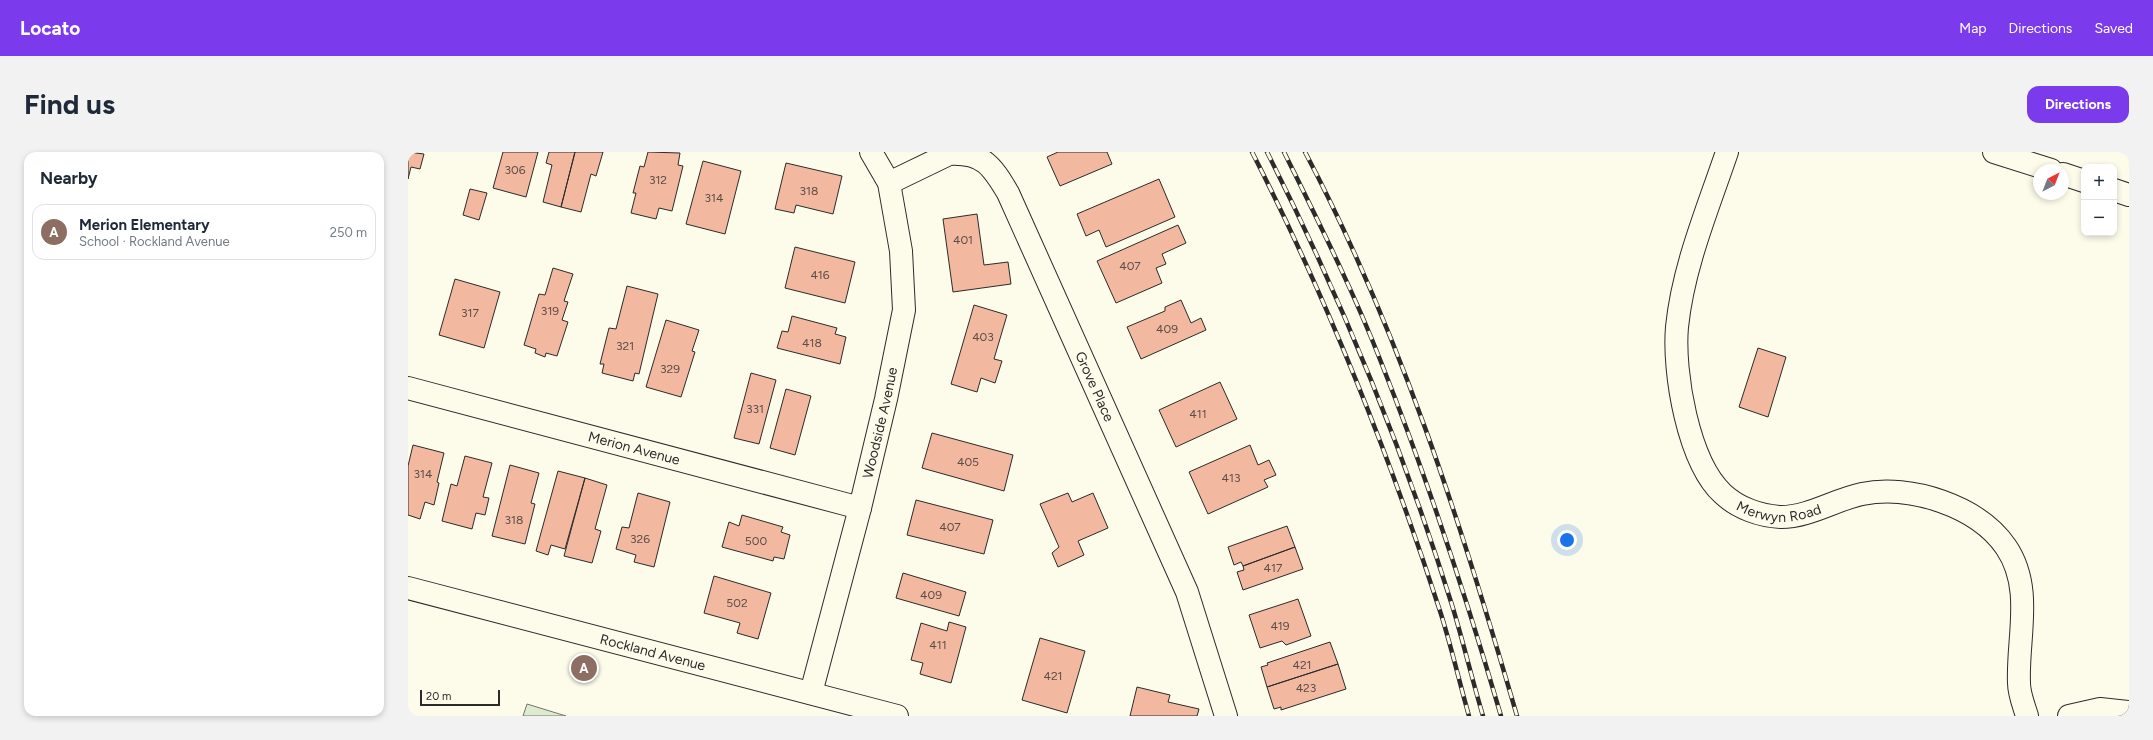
<!DOCTYPE html>
<meta charset="utf-8">
<style>
body{margin:0;font-family:Figtree,sans-serif;background:#f2f2f3;color:#1f2937}
.controls{position:absolute;right:12px;top:12px;display:grid;overflow:hidden;border-radius:8px;box-shadow:0 2px 6px #0003}
.controls button{width:36px;height:36px;display:grid;place-items:center;padding:0;border:0;border-bottom:1px solid #e0e1e3;background:#fff;color:#1f2937;font:20px sans-serif}
.compass{position:absolute;left:1625px;top:12px;width:36px;height:36px;border-radius:50%;background:#fff;box-shadow:0 2px 6px #0003;rotate:42deg}
.scale{position:absolute;left:12px;bottom:10px;width:80px;box-sizing:border-box;padding-left:4px;border:2px solid #2b2b2b;border-top:0;font-size:11px;line-height:14px;white-space:nowrap;color:#2b2b2b;-webkit-text-stroke:3px #fdfbea;paint-order:stroke}
.you{position:absolute;left:1159px;top:388px;width:14px;height:14px;margin:-10px;border:3px solid #fff;border-radius:50%;background:#1a73e8;box-shadow:0 0 0 6px #1a73e833}
.badge{display:grid;place-items:center;width:26px;height:26px;border-radius:50%;background:#7c3aed;color:#fff;font-size:13px;font-weight:700}
.pin{position:absolute;translate:-50% -50%;border:2px solid #fff;box-shadow:0 1px 4px #0006}
.list{margin:0;padding:0;list-style:none}
h2{display:flex;justify-content:space-between;align-items:center;height:52px;margin:0;padding:0 16px;font-size:17px}
h2 small{font-size:13px;font-weight:400;color:#747a83}
.list li{display:grid;grid-template-columns:26px 1fr auto;gap:12px;align-items:center;box-sizing:border-box;height:56px;margin:0 8px 8px;padding:0 8px;border:1px solid #e0e1e3;border-radius:12px}
.list b{display:block;font-size:15px;white-space:nowrap}
.list p{margin:0;font-size:13px;white-space:nowrap;color:#747a83}
.list em{font-size:13px;font-style:normal;color:#747a83}
.map{position:relative;flex:none;width:1721px;height:564px;overflow:hidden;border-radius:12px}
header{display:flex;align-items:center;gap:24px;box-sizing:border-box;height:56px;padding:0 20px;background:#7c3aed;color:#fff}
header strong{font-size:19px}
nav{display:flex;gap:22px;margin-inline-start:auto;font-size:14px}
.intro{display:flex;align-items:center;justify-content:space-between;box-sizing:border-box;height:96px;padding:0 24px}
h1{margin:0;font-size:28px}
.button{padding:10px 18px;border-radius:12px;background:#7c3aed;color:#fff;font-size:14px;font-weight:700}
main{display:flex;gap:24px;padding:0 24px}
aside{flex:1;background:#fff;border-radius:12px;box-shadow:0 2px 6px #0003}
.map>svg:first-child{display:block}
.green{fill:#deebd1;stroke:#74746e}
.building{fill:#f2b8a0;stroke:#2b2b2b}
.lines{fill:none;stroke-linecap:round;stroke-linejoin:round}
.minor-casing{stroke:#2b2b2b;stroke-width:24}
.minor{stroke:#fdfbea;stroke-width:22}
.rail-casing{stroke:#2b2b2b;stroke-width:4.5}
.rail{stroke:#fdfbea;stroke-width:3;stroke-dasharray:9;stroke-linecap:butt}
.labels{text-anchor:middle;dominant-baseline:central;stroke-width:3;stroke-linejoin:round;paint-order:stroke}
.number-label{font-size:12px;fill:#5d4e48}
.street-label{font-size:14px;fill:#2b2b2b;stroke:#fdfbea}
</style>
<header>
<strong>Locato</strong>
<nav><a>Map</a><a>Directions</a><a>Saved</a></nav>
</header>
<div class="intro"><h1>Find us</h1><a class="button">Directions</a></div>
<main>
<aside>
<h2>Nearby<small></small></h2>
<ul class="list">
<li><span class="badge" style="background:#8d6e63">A</span><div><b>Merion Elementary</b><p>School · Rockland Avenue</p></div><em>250 m</em></li>
</ul>
</aside>
<div class="map">
<svg width="1721" height="564" viewBox="0 0 1721 564">
<rect width="100%" height="100%" fill="#fdfbea"/>
<path class="green" d="M119,552L158,564H115Z"/>
<path class="building" d="M0,0L16,2L12,17L3,15L0,27Z
M95,0H130L118,45L85,36Z
M141,0H167L153,55L135,50L144,13L138,11Z
M167,0H195L188,24L183,22L173,60L153,55Z
M240,0L272,1L270,13L275,14L264,59L251,56L248,67L223,61L228,41H225L232,14L236,15Z
M650,0H699L704,12L652,34L639,5Z
M295,9L333,19L317,82L278,72Z
M378,11L434,24L425,62L388,53L386,61L367,57Z
M751,27L767,65L698,95L691,78L678,84L669,62Z
M62,37L79,41L71,68L55,63Z
M569,62L576,113L600,110L603,132L545,140L535,67Z
M770,73L778,91L754,102L758,112L748,116L754,131L708,151L689,109Z
M387,95L447,110L437,151L377,136Z
M145,116L165,122L156,149L160,150L154,168L160,170L149,204L138,201L137,205L127,201L128,197L116,193L131,142L137,143Z
M47,127L92,140L76,196L31,183Z
M219,134L250,142L231,222L227,221L225,229L194,221L196,212H192L201,176L208,177Z
M773,148L783,171L793,166L798,178L733,207L719,175L757,159V155Z
M566,153L599,163L586,207L594,209L587,231L573,226L569,240L543,232Z
M384,164L429,176L427,182L438,185L432,212L369,196L374,179L380,180Z
M258,168L291,178L284,199L287,200L273,245L238,235Z
M1350,196L1378,205L1360,265L1331,255Z
M343,221L368,228L351,292L326,286Z
M812,230L829,267L768,295L751,258Z
M378,237L403,244L387,303L362,296Z
M524,281L605,303L596,339L514,316Z
M5,293L36,301L29,330L31,331L26,353L17,350L12,367L0,363V314Z
M842,293L850,313L861,308L868,323L856,328L860,335L800,362L781,320Z
M57,304L84,311L75,345L81,346L77,363L68,361L64,377L34,369L43,332L49,334Z
M102,313L131,321L123,351L127,352L117,392L84,384Z
M150,319L177,326L157,397L143,393L140,403L128,399Z
M177,326L199,333L187,377L193,379L184,411L156,404Z
M230,341L262,350L246,415L226,410L228,403L208,397L214,375L221,376Z
M660,341L664,350L685,341L700,376L670,389L676,403L650,415L644,401L651,395L632,352Z
M508,348L585,368L576,402L499,383Z
M334,363L375,375L373,380L382,383L376,407L366,405L365,409L314,395L321,370L331,374Z
M879,374L887,395L835,414L833,410L826,413L820,395Z
M887,395L895,417L835,438L829,420L836,418L835,414Z
M495,421L558,440L551,464L488,446Z
M306,424L363,441L350,487L329,481L332,471L296,461Z
M890,447L903,484L878,493L874,489L852,496L841,463Z
M541,470L558,475L543,531L512,522L515,511L503,508L513,471L539,479Z
M632,486L677,499L659,561L614,548Z
M922,490L930,512L859,535L853,515L860,513L859,511Z
M930,512L938,537L873,558V555L866,557L859,535Z
M729,535L762,543L760,550L791,557L789,564H722Z"/>
<g class="lines">
<defs>
<g id="minor">
<path id="s1" d="M1319,0C1300,56 1275,115 1269,175C1265,220 1280,310 1315,342C1330,356 1352,364 1373,365C1401,365 1426,348 1454,342C1502,332 1570,354 1598,395C1626,436 1609,486 1611,531C1611,542 1616,554 1619,564"/>
<path d="M1586,0L1643,18"/>
<path d="M1655,22L1676,29"/>
<path id="s2" d="M481,31L541,2C575,0 584,14 600,41L779,440L818,564"/>
<path d="M1706,38L1721,43"/>
<path id="s3" d="M0,236L452,356"/>
<path id="s4" d="M0,436L489,564"/>
<path id="s5" d="M403,541L452,356L478,247L496,158L493,99L481,31L463,0"/>
<path d="M1661,564L1692,557L1721,560"/>
</g>
</defs>
<use href="#minor" class="minor-casing"/>
<use href="#minor" class="minor"/>
<defs>
<path id="rail" d="M844,0C919,147 981,302 1032,459C1043,493 1051,529 1061,564
M859,0C933,146 995,297 1044,453C1055,489 1064,527 1075,564
M876,0C910,69 945,138 973,210C1019,326 1058,444 1093,564
M897,0C991,178 1053,371 1109,564"/>
</defs>
<use href="#rail" class="rail-casing"/>
<use href="#rail" class="rail"/>
</g>
<g class="labels">
<g class="number-label">
<text x="107" y="18">306</text>
<text x="250" y="28">312</text>
<text x="401" y="39">318</text>
<text x="306" y="46">314</text>
<text x="555" y="88">401</text>
<text x="722" y="114">407</text>
<text x="412" y="123">416</text>
<text x="142" y="159">319</text>
<text x="62" y="161">317</text>
<text x="759" y="177">409</text>
<text x="575" y="185">403</text>
<text x="404" y="191">418</text>
<text x="217" y="194">321</text>
<text x="262" y="217">329</text>
<text x="347" y="257">331</text>
<text x="790" y="262">411</text>
<text x="560" y="310">405</text>
<text x="15" y="322">314</text>
<text x="823" y="326">413</text>
<text x="106" y="368">318</text>
<text x="542" y="375">407</text>
<text x="232" y="387">326</text>
<text x="348" y="389">500</text>
<text x="865" y="416">417</text>
<text x="523" y="443">409</text>
<text x="329" y="451">502</text>
<text x="872" y="474">419</text>
<text x="530" y="493">411</text>
<text x="894" y="513">421</text>
<text x="645" y="524">421</text>
<text x="898" y="536">423</text>
</g>
<g class="street-label">
<text stroke="none"><textPath href="#s2" startOffset="355">Grove Place</textPath></text>
<text stroke="none"><textPath href="#s5" startOffset="279">Woodside Avenue</textPath></text>
<text stroke="none"><textPath href="#s3" startOffset="234">Merion Avenue</textPath></text>
<text stroke="none"><textPath href="#s1" startOffset="421">Merwyn Road</textPath></text>
<text stroke="none"><textPath href="#s4" startOffset="253">Rockland Avenue</textPath></text>
</g>
</g>
</svg>
<div class="controls">
<button>+</button>
<button>−</button>
</div>
<svg class="compass" viewBox="-18 -18 36 36"><path d="M0-13l5 13h-10z" fill="#e53935"/><path d="M0 13l5-13h-10z" fill="#747a83"/></svg>
<div class="scale">20 m</div>
<div class="you"></div>
<div class="pin badge" style="left:176px;top:516px;background:#8d6e63">A</div>
</div>
</main>
